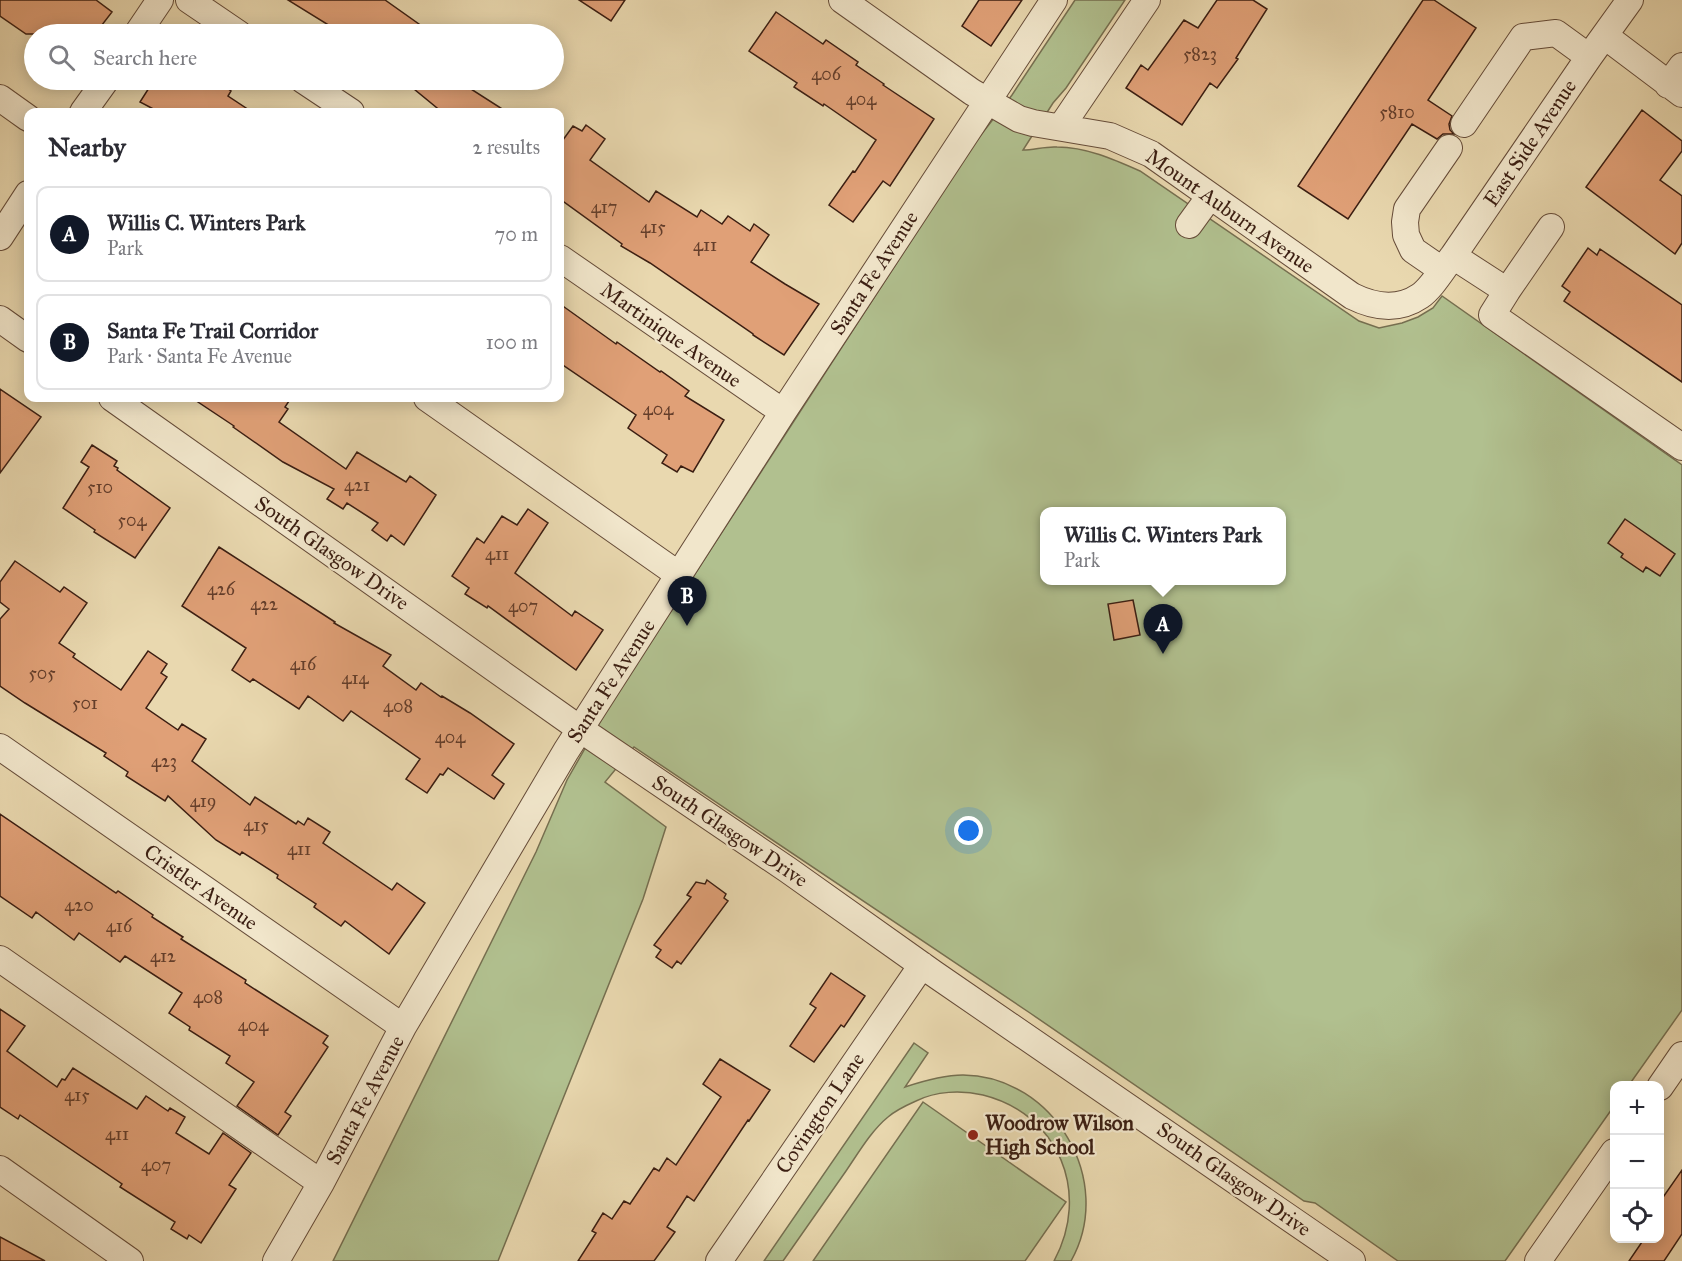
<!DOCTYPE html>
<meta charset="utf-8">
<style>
body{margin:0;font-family:"IM FELL Great Primer",serif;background:#f7f7f7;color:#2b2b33}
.controls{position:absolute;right:18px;bottom:18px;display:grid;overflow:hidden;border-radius:12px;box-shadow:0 3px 15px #0003}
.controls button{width:54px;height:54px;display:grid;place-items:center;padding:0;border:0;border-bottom:2px solid #e1e1e2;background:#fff;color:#2b2b33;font:30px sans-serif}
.you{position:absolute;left:969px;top:831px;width:21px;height:21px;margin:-15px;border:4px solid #fff;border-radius:50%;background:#1a73e8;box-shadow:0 0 0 9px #1a73e833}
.badge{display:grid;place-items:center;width:39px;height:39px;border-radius:50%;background:#111827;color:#fff;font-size:20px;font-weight:700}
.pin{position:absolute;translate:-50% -50px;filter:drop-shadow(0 2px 3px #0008)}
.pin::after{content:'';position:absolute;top:32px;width:21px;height:18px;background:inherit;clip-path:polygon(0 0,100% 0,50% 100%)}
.popup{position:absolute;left:1040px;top:507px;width:246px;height:78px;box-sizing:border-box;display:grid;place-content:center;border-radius:12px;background:#fff;filter:drop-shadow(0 2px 4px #0005);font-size:20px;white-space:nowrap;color:#7c7c81}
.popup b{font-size:22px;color:#2b2b33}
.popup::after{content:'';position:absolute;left:50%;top:100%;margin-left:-12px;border:12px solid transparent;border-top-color:#fff}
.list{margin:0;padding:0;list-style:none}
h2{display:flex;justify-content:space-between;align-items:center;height:78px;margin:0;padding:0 24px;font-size:26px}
h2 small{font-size:20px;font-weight:400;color:#7c7c81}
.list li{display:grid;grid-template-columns:39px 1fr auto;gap:18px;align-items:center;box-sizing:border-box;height:96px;margin:0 12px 12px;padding:0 12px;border:2px solid #e1e1e2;border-radius:12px}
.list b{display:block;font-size:22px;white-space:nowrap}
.list p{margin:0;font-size:20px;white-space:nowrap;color:#7c7c81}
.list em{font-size:20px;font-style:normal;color:#7c7c81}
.icon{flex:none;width:33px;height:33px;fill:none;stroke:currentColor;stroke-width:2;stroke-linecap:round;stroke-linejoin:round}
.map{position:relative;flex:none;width:1682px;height:1261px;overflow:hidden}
.search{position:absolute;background:#fff;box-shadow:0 3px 15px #0003;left:24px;top:24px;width:540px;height:66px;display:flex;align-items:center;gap:15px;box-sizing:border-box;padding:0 21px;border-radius:33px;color:#7c7c81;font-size:22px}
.panel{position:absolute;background:#fff;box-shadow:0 3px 15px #0003;left:24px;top:108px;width:540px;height:294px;border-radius:12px}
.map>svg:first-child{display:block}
.green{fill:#b1c08f;stroke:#766f50;stroke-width:1.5;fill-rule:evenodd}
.building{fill:#e0a077;stroke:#3b1e12;stroke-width:1.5}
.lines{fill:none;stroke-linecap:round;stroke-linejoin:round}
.minor-casing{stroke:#664c39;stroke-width:28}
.minor{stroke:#f1e6cb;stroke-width:26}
.poi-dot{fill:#8f2418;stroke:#f1e6cb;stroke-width:2}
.labels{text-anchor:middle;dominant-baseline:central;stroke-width:4.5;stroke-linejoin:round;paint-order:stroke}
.number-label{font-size:18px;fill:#643e2b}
.street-label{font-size:21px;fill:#3b1e12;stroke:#f1e6cb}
.poi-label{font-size:21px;font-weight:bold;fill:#3b1e12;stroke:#f1e6cb;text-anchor:start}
</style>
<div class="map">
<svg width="1682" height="1261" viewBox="0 0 1682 1261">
<rect width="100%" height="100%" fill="#e9d8af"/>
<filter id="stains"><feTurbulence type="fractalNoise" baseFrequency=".00333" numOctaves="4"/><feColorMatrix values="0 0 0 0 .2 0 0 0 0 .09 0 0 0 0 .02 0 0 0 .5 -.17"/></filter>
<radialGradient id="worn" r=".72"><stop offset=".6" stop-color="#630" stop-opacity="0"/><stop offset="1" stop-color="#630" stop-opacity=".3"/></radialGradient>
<path class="green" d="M1075,0H1125L1066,88L1053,103L1023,150C1034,150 1046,146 1057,147C1086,147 1113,159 1140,171L1359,321L1379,328L1402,323L1418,317L1433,308L1442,296L1682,465V1010L1629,1085L1614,1086V1106L1505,1261H1398L1315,1203L1304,1201L1030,1013L634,747L605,782L666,827L643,899L498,1261H333L536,852L567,780L608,708L973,145L1012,95ZM1044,512H1282V580H1044Z
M914,1043L928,1053L905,1087C923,1081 943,1075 963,1075C1054,1076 1116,1181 1071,1261H1054C1091,1193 1059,1114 983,1095C961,1090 936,1091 916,1101C907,1105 896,1110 888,1117C871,1131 859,1152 846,1171C825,1201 804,1231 783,1261H764Z
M923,1102L1066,1202L1025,1261H813Z"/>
<path class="building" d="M0,0H96L112,12L95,34H26L0,16Z
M288,0H385L433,34H343Z
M579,0H625L611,21Z
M979,0H1022L991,46L962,26Z
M1217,0H1253L1267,9L1236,58L1238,59L1217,88L1210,83L1182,125L1126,88L1141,65L1148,70L1184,20L1198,28Z
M1423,0H1434L1476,28L1428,100L1452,116L1449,124L1450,130L1454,134H1443L1437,139L1412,124L1348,219L1298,186Z
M776,12L823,44L826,40L858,62L856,65L884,84L883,85L934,119L890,186L883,181L853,222L829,205L853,171L855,172L876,140L824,104L823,106L794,87L797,83L749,51Z
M154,80H216L231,91L228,96L252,112H159L140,102Z
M403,80H457L507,112H442Z
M1642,110L1682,141V151L1660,180L1682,196V243L1675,254L1586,187Z
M586,125L605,139L590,160L649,202L656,191L697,217L701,210L722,224L728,216L750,231L754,224L769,235L751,262L785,284L819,304L784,355L753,335V334L650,263L621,246L622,244L560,199V144L573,126L582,131Z
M1588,248L1597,255L1600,249L1682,305V382L1564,301L1570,292L1562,286Z
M560,304L616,344L617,342L660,372L661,371L689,391L685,396L724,420L693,472L681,466L677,472L662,463L667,455L628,428L636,415L560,363Z
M0,389L41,417L0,473Z
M192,398H291L285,407L288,409L279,422L346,469L357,452L406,482L410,476L436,495L404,545L391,535L387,541L372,530L378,523L347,503L343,509L327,499L334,489L283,462L233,427L234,426Z
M92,445L117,461L114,466L118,468L117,470L170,508L135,558L94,532L95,530L63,508L89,467L81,462Z
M528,509L548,523L515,573L572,616L575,611L603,630L576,670L488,606L487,608L465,594L469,588L452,576L477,538L484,543L502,516L517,525Z
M1625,519L1675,554L1660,576L1646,567L1643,572L1621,557L1623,554L1608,543Z
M219,547L335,622L334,623L391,655L383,666L416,690L421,683L441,697L442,696L470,713L514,744L492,775L504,784L494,799L448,768L443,775L440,774L427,793L406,779L420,759L351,711L343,721L308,696L299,709L253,679L250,682L232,670L246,648L182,606Z
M15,561L60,592L64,587L87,603L59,643L75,654L73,657L121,690L148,651L167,664L161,673L167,677L146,708L178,730L182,724L206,739L192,761L250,805L255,797L296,824L298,821L304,825L308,818L330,832L323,843L392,890L397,883L425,903L389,954L345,921L341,926L314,907L316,904L277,878L278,875L242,852L240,855L216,840L168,796L165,801L126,776L128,772L104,756L106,753L25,703L0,686V619L9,609L0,602V582Z
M1133,600L1140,635L1114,640L1108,604Z
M0,814L116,893L118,891L153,915L152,917L183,937L181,939L246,980L245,983L328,1036L323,1043L328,1047L285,1112L291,1116L278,1135L237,1106L254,1082L226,1063L230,1056L189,1030L190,1027L169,1013L182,993L125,956L120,962L79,933L74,940L36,912L32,918L0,896Z
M707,880L726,894L724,898L728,901L681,964L677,961L672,968L656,957L661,950L654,945L691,897L687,895L696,882L705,884Z
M831,973L865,996L844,1027L841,1025L814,1062L790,1046L816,1008L810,1004Z
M0,1009L25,1026L7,1051L57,1087L62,1079L65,1080L73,1068L137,1109L146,1096L168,1111L170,1108L185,1117L176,1133L209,1154L223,1133L251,1153L229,1185L236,1189L201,1243L189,1235L187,1239L171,1229L175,1222L120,1187L122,1184L20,1115L18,1119L0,1107Z
M720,1059L770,1090L749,1121L748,1120L694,1201L687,1196L667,1227L675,1232L654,1261H578L596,1233L592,1231L603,1213L612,1219L624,1201L630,1204L654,1168L659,1171L667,1158L676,1165L721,1097L703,1084Z
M1682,1170V1234L1664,1261H1629L1644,1239H1659V1203Z
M0,1237L45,1261H0Z"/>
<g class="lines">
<defs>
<path id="minor" d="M189,0L239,34
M842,0L972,92L1019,119L1033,123L1110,136L1151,154L1352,296C1374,307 1398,311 1420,296C1432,288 1444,267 1453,256L1589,57L1630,0
M137,34L160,0
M1605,36L1682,94
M303,80L351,112
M1668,85L1682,66
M0,98L28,118
M83,112L106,80
M1464,124L1523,37L1556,33L1589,57
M1061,127L1147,0
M1189,225L1210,196
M0,237L28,194
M1453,256L1507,291L1492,315L1682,447
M560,258L783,412
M1442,270L1413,250L1406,235L1405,222L1407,209L1449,148
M1507,291L1551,227
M0,319L28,339
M112,398L580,729L788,870L933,973L1352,1261
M427,398L679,575
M0,747L403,1027
M0,959L321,1183
M1660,1087L1682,1055
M0,1169L130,1261
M276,1261L321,1183L403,1027L566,751L783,412L1054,0
M719,1261L922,965
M1538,1261L1614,1152"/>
</defs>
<use href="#minor" class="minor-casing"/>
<use href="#minor" class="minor"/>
</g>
<circle class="poi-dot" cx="973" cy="1135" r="6"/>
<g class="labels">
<g class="number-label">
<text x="1200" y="54">5823</text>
<text x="826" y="74">406</text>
<text x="861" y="99">404</text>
<text x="1397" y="112">5810</text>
<text x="604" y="207">417</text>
<text x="653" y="227">415</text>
<text x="705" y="245">411</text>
<text x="658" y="409">404</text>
<text x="357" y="485">421</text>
<text x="100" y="487">510</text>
<text x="132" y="520">504</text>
<text x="497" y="554">411</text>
<text x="221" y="589">426</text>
<text x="264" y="604">422</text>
<text x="523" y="606">407</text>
<text x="303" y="664">416</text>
<text x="42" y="673">505</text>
<text x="355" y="678">414</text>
<text x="85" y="703">501</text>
<text x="398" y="706">408</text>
<text x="450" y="737">404</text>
<text x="164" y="761">423</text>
<text x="203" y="801">419</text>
<text x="256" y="825">415</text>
<text x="299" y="849">411</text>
<text x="79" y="905">420</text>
<text x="119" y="926">416</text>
<text x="163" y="956">412</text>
<text x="208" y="997">408</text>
<text x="253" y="1025">404</text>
<text x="77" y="1095">415</text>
<text x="117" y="1134">411</text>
<text x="156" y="1165">407</text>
</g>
<g class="street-label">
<text transform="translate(1530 143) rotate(-56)">East Side Avenue</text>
<text transform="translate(1230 211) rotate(35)">Mount Auburn Avenue</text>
<text transform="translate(874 273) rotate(-57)">Santa Fe Avenue</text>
<text transform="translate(671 335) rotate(35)">Martinique Avenue</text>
<text transform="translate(332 553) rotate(35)">South Glasgow Drive</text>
<text transform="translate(611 681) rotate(-57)">Santa Fe Avenue</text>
<text transform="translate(730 831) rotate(34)">South Glasgow Drive</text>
<text transform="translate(201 887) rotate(35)">Cristler Avenue</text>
<text transform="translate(365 1100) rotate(-62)">Santa Fe Avenue</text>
<text transform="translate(820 1113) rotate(-56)">Covington Lane</text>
<text transform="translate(1234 1179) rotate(35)">South Glasgow Drive</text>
</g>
<g class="poi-label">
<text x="985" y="1123">Woodrow Wilson<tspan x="985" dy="24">High School</tspan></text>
</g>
</g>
<rect width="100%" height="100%" filter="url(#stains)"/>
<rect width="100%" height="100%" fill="url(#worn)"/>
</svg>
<div class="controls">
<button>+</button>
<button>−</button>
<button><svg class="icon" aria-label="locate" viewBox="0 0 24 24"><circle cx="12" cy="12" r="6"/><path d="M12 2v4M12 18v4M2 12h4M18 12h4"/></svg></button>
</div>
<div class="you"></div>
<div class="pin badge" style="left:1163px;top:654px">A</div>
<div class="popup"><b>Willis C. Winters Park</b>Park</div>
<div class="pin badge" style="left:687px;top:626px">B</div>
<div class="search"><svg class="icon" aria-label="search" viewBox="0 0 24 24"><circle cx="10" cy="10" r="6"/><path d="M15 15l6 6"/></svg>Search here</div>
<section class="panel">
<h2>Nearby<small>2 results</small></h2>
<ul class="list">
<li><span class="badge">A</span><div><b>Willis C. Winters Park</b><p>Park</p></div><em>70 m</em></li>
<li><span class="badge">B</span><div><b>Santa Fe Trail Corridor</b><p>Park · Santa Fe Avenue</p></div><em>100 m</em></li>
</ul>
</section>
</div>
